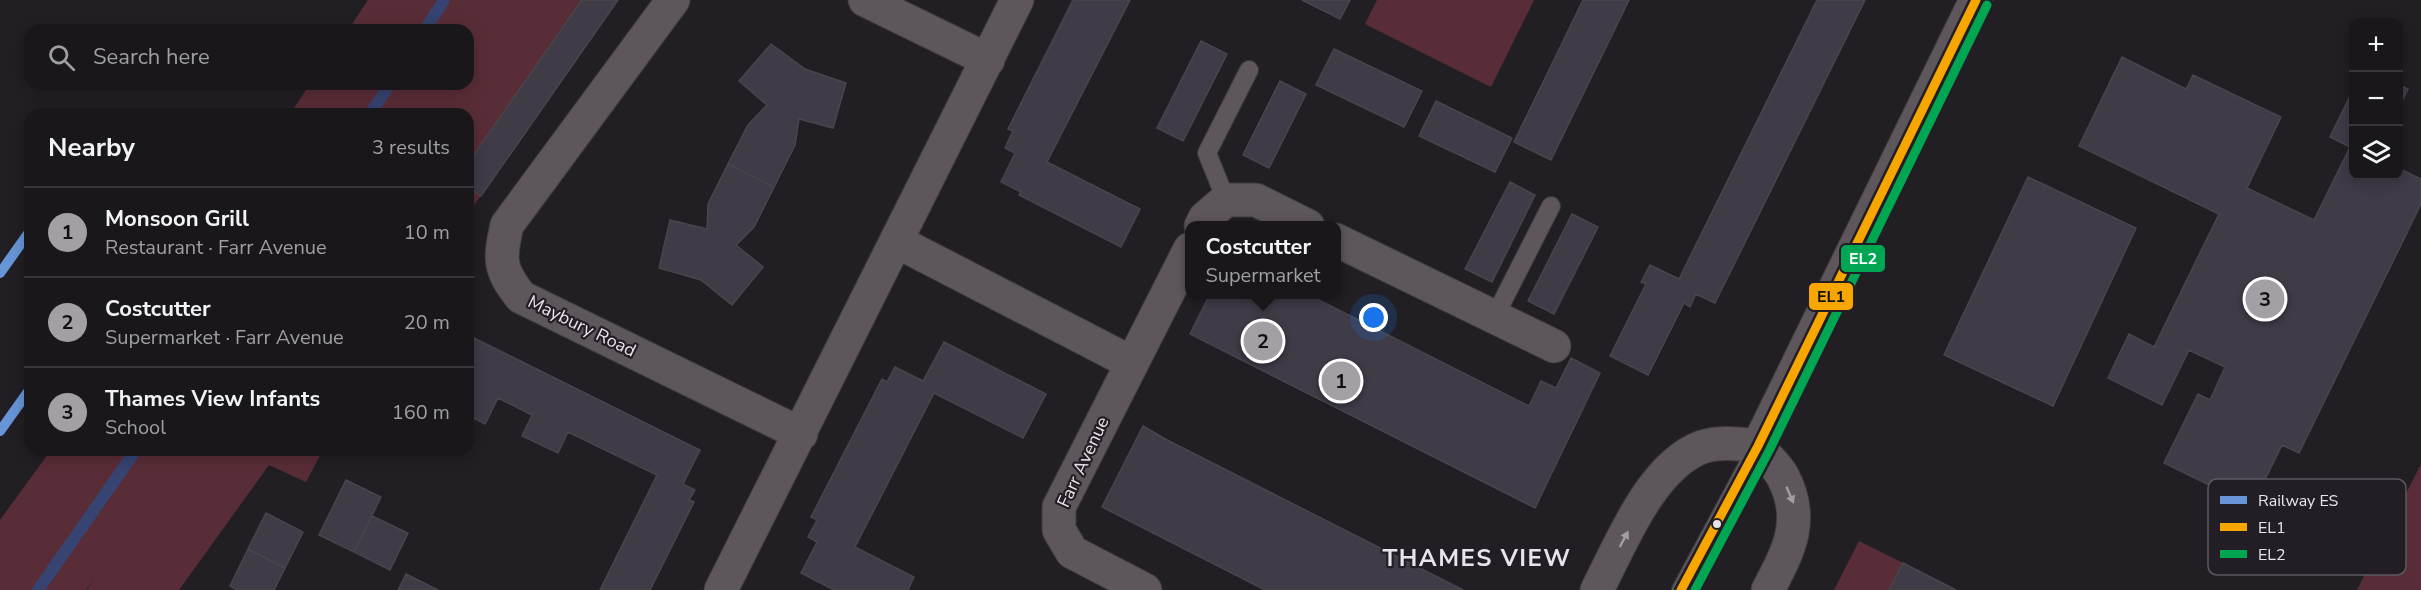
<!DOCTYPE html>
<meta charset="utf-8">
<style>
body{margin:0;font-family:"Nunito Sans",sans-serif;background:#272428;color:#f1f3f6}
.controls{position:absolute;right:18px;top:18px;display:grid;overflow:hidden;border-radius:12px;box-shadow:0 3px 15px #0003}
.controls button{width:54px;height:54px;display:grid;place-items:center;padding:0;border:0;border-bottom:2px solid #38363a;background:#1a171b;color:#f1f3f6;font:30px sans-serif}
.you{position:absolute;left:1374px;top:318px;width:21px;height:21px;margin:-15px;border:4px solid #fff;border-radius:50%;background:#1a73e8;box-shadow:0 0 0 9px #1a73e833}
.badge{display:grid;place-items:center;width:39px;height:39px;border-radius:50%;background:#a39fa4;color:#111;font-size:20px;font-weight:700}
.pin{position:absolute;translate:-50% -50%;border:3px solid #fff;box-shadow:0 2px 6px #0006}
.popup{position:absolute;left:1185px;top:221px;width:156px;height:78px;box-sizing:border-box;display:grid;place-content:center;border-radius:12px;background:#1a171b;filter:drop-shadow(0 2px 4px #0005);font-size:20px;white-space:nowrap;color:#9f9fa3}
.popup b{font-size:22px;color:#f1f3f6}
.popup::after{content:'';position:absolute;left:50%;top:100%;margin-left:-12px;border:12px solid transparent;border-top-color:#1a171b}
.list{margin:0;padding:0;list-style:none}
h2{display:flex;justify-content:space-between;align-items:center;height:78px;margin:0;padding:0 24px;font-size:26px}
h2 small{font-size:20px;font-weight:400;color:#9f9fa3}
.list li{display:grid;grid-template-columns:39px 1fr auto;gap:18px;align-items:center;box-sizing:border-box;height:90px;padding:0 24px;border-top:2px solid #38363a}
.list b{display:block;font-size:22px;white-space:nowrap}
.list p{margin:0;font-size:20px;white-space:nowrap;color:#9f9fa3}
.list em{font-size:20px;font-style:normal;color:#9f9fa3}
.icon{flex:none;width:33px;height:33px;fill:none;stroke:currentColor;stroke-width:2;stroke-linecap:round;stroke-linejoin:round}
.map{position:relative;flex:none;width:2421px;height:590px;overflow:hidden}
.search{position:absolute;background:#1a171b;box-shadow:0 3px 15px #0003;left:24px;top:24px;width:450px;height:66px;display:flex;align-items:center;gap:15px;box-sizing:border-box;padding:0 21px;border-radius:18px;color:#9f9fa3;font-size:22px}
.panel{position:absolute;background:#1a171b;box-shadow:0 3px 15px #0003;left:24px;top:108px;width:450px;height:348px;border-radius:18px}
.map>svg:first-child{display:block}
.green{fill:#592d37}
.lines{fill:none;stroke-linecap:round;stroke-linejoin:round}
.stream{stroke:#374370;stroke-width:12}
.building{fill:#3f3b47;stroke:#48464a;stroke-width:1.5}
.service-casing{stroke:#3e3b3f;stroke-width:20}
.minor-casing{stroke:#3e3b3f;stroke-width:35}
.tertiary-casing{stroke:#3e3b3f;stroke-width:35}
.service{stroke:#5d565b;stroke-width:18}
.minor{stroke:#5d565b;stroke-width:33}
.tertiary{stroke:#5d565b;stroke-width:33}
.bus-1-casing{stroke:#231e25;stroke-width:14}
.bus-2-casing{stroke:#231e25;stroke-width:14}
.bus-1{stroke:#f7a600;stroke-width:9}
.bus-2{stroke:#00a651;stroke-width:9}
.rail-1-casing{stroke:#231e25;stroke-width:15}
.rail-1{stroke:#6795d6;stroke-width:10}
.oneway{fill:#a29da2}
.bus-dot{fill:#e8e4e9;stroke:#231e25;stroke-width:2}
.labels{text-anchor:middle;dominant-baseline:central;stroke-width:4.5;stroke-linejoin:round;paint-order:stroke}
.street-label{font-size:18px;fill:#e8e4e9;stroke:#231e25}
.district-label{font-size:24px;font-weight:bold;letter-spacing:1.5px;fill:#e8e4e9;stroke:#231e25}
.key{fill:#231e25;stroke:#5e5960;stroke-width:1.5}
.key-label{font-size:16px;fill:#e8e4e9}
.line-badge{stroke:#231e25;stroke-width:2}
.badge-label{font-size:16px;text-anchor:middle;font-weight:bold;fill:#fff}
.pale-badge-label{font-size:16px;text-anchor:middle;font-weight:bold;fill:#111}
</style>
<div class="map">
<svg width="2421" height="590" viewBox="0 0 2421 590">
<rect width="100%" height="100%" fill="#221f24"/>
<path class="green" d="M368,0H582L468,163V114H290L310,84H468V30H348Z
M1377,0H1534L1491,87L1365,24Z
M468,187L481,196L468,212Z
M51,450H323L306,482L269,465L179,590H87L94,580L86,590H0V520Z
M2421,464V590H2357Z
M1859,541L1903,563L1889,590H1834Z"/>
<g class="lines">
<path class="stream" d="M425,30L444,0
M370,114L390,84
M38,590L136,450"/>
</g>
<path class="building" d="M582,0H618L481,196L468,187V163Z
M1073,0H1130L1047,162L1140,209L1121,247L1019,195L1021,192L1001,182L1015,153L1005,148L1013,131L1008,129Z
M1302,0H1350L1340,19Z
M1583,0H1629L1551,160L1514,142Z
M1817,0H1865L1715,303L1696,294L1690,307L1684,303L1648,375L1610,356L1646,284L1641,282L1650,265L1679,279Z
M1201,41L1227,54L1183,141L1157,128Z
M771,44L805,69L846,83L833,128L799,119L795,145L774,187L728,164L748,125L767,105L739,81Z
M1334,49L1422,91L1404,127L1316,85Z
M2122,57L2186,89L2193,75L2281,117L2247,188L2314,220L2350,147L2330,137L2354,88V176H2398V168L2421,179V204L2299,453L2282,445L2252,506L2164,463L2198,394L2210,400L2225,367L2189,350L2162,405L2108,378L2129,334L2154,347L2219,214L2079,146Z
M1280,81L1306,94L1269,168L1243,155Z
M2398,85L2408,89L2398,109Z
M1436,101L1512,138L1495,172L1419,136Z
M728,164L774,187L754,227L736,245L763,267L732,305L701,280L659,268L670,220L707,229L708,204Z
M2028,177L2136,228L2053,406L1944,355Z
M1510,182L1535,195L1492,282L1465,269Z
M1572,214L1598,227L1554,314L1528,301Z
M1210,294H1307L1529,406L1541,381L1556,388L1571,358L1600,373L1535,508L1190,334Z
M468,335L700,450L683,484L695,490L689,500L694,502L650,590H600L657,475L568,432L558,453L522,436L532,415L498,398L485,424L468,415Z
M944,342L1046,394L1023,438L934,393L855,547L914,577L908,590H834L801,573L817,542L808,537L817,520L811,517L882,379L887,382L895,367L923,381Z
M1143,426L1167,440L1463,590H1265L1102,507Z
M346,480L381,497L354,552L319,535Z
M266,513L303,532L285,568L248,549Z
M372,516L408,533L390,570L354,552Z
M248,549L285,568L274,590H237L230,586Z
M1903,563L1956,590H1889Z
M406,574L438,590H398Z"/>
<g class="lines">
<defs>
<path id="service" d="M1226,200L1207,153L1249,70
M1494,318L1551,206
M1681,590L1758,446"/>
<path id="minor" d="M673,0L507,225C499,260 499,269 521,297L801,434
M865,0L988,60
M1201,226L1205,218L1226,200H1256L1308,226
M1336,240L1554,346
M896,241L1132,363
M721,590L1017,0
M1145,590L1072,552L1059,530V507L1190,249"/>
<path id="tertiary" d="M1758,446L1976,0
M1597,590C1621,544 1651,466 1702,447C1720,441 1740,444 1758,446C1765,456 1776,465 1782,475C1806,519 1789,550 1768,590"/>
</defs>
<use href="#service" class="service-casing"/>
<use href="#minor" class="minor-casing"/>
<use href="#tertiary" class="tertiary-casing"/>
<use href="#service" class="service"/>
<use href="#minor" class="minor"/>
<use href="#tertiary" class="tertiary"/>
<defs>
<path id="bus-1" d="M1681,590L1758,446L1976,0"/>
<path id="bus-2" d="M1695,590L1769,451L1987,5"/>
</defs>
<use href="#bus-1" class="bus-1-casing"/>
<use href="#bus-2" class="bus-2-casing"/>
<use href="#bus-1" class="bus-1"/>
<use href="#bus-2" class="bus-2"/>
<defs>
<path id="rail-1" d="M0,273L30,231
M0,431L30,389"/>
</defs>
<use href="#rail-1" class="rail-1-casing"/>
<use href="#rail-1" class="rail-1"/>
</g>
<defs><path id="oneway-solid" d="M-6-.8H1V-3.2L6.5 0L1 3.2V.8H-6Z" transform="scale(1.5)"/></defs>
<g class="oneway">
<use href="#oneway-solid" transform="translate(1790 495) rotate(67)"/>
<use href="#oneway-solid" transform="translate(1624 539) rotate(-62)"/>
</g>
<circle class="bus-dot" cx="1717" cy="524" r="5"/>
<g class="labels">
<g class="street-label">
<text transform="translate(582 326) rotate(26)">Maybury Road</text>
<text transform="translate(1083 462) rotate(-65)">Farr Avenue</text>
</g>
<g class="district-label">
<text x="1477" y="558">THAMES VIEW</text>
</g>
</g>
<rect x="2208" y="479" width="198" height="96" rx="9" class="key"/>
<rect x="2220" y="496" width="27" height="8" fill="#6795d6"/>
<rect x="2220" y="523" width="27" height="8" fill="#f7a600"/>
<rect x="2220" y="550" width="27" height="8" fill="#00a651"/>
<g class="key-label">
<text x="2258" y="506">Railway ES</text>
<text x="2258" y="533">EL1</text>
<text x="2258" y="560">EL2</text>
</g>
<g class="line-badge">
<rect x="1840" y="244" width="46" height="29" rx="6" fill="#00a651"/>
<rect x="1808" y="282" width="46" height="29" rx="6" fill="#f7a600"/>
</g>
<g class="badge-label">
<text x="1863" y="264">EL2</text>
</g>
<g class="pale-badge-label">
<text x="1831" y="302">EL1</text>
</g>
</svg>
<div class="controls">
<button>+</button>
<button>−</button>
<button><svg class="icon" aria-label="layers" viewBox="0 0 24 24"><path d="M12 4l9 5-9 5-9-5zM3 14l9 5 9-5"/></svg></button>
</div>
<div class="you"></div>
<div class="pin badge" style="left:1341px;top:381px">1</div>
<div class="pin badge" style="left:1263px;top:341px">2</div>
<div class="popup"><b>Costcutter</b>Supermarket</div>
<div class="pin badge" style="left:2265px;top:299px">3</div>
<div class="search"><svg class="icon" aria-label="search" viewBox="0 0 24 24"><circle cx="10" cy="10" r="6"/><path d="M15 15l6 6"/></svg>Search here</div>
<section class="panel">
<h2>Nearby<small>3 results</small></h2>
<ul class="list">
<li><span class="badge">1</span><div><b>Monsoon Grill</b><p>Restaurant · Farr Avenue</p></div><em>10 m</em></li>
<li><span class="badge">2</span><div><b>Costcutter</b><p>Supermarket · Farr Avenue</p></div><em>20 m</em></li>
<li><span class="badge">3</span><div><b>Thames View Infants</b><p>School</p></div><em>160 m</em></li>
</ul>
</section>
</div>
